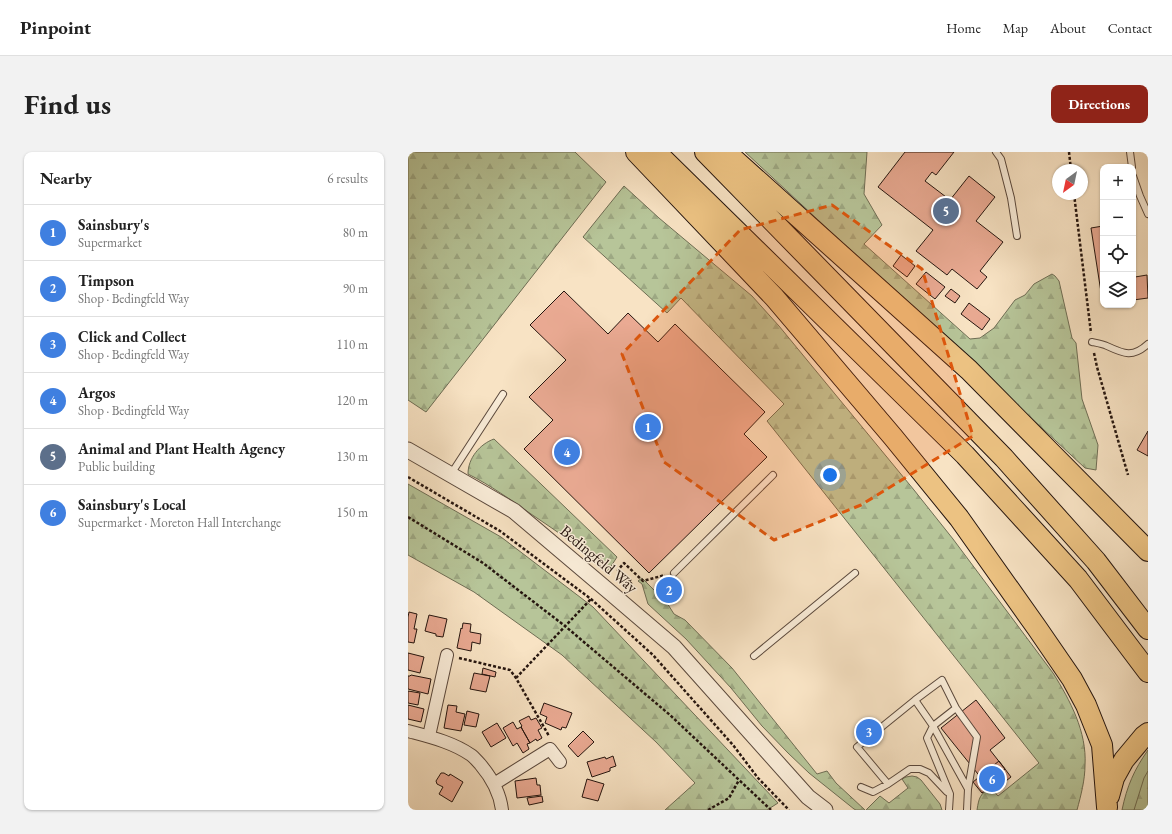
<!DOCTYPE html>
<meta charset="utf-8">
<style>
body{margin:0;font-family:"EB Garamond",serif;background:#f2f2f2;color:#222}
.controls{position:absolute;right:12px;top:12px;display:grid;overflow:hidden;border-radius:8px;box-shadow:0 1px 3px #0004}
.controls button{width:36px;height:36px;display:grid;place-items:center;padding:0;border:0;border-bottom:1px solid #e0e0e0;background:#fff;color:#222;font:20px sans-serif}
.compass{position:absolute;left:644px;top:12px;width:36px;height:36px;border-radius:50%;background:#fff;box-shadow:0 1px 3px #0004;rotate:213deg}
.you{position:absolute;left:422px;top:323px;width:14px;height:14px;margin:-10px;border:3px solid #fff;border-radius:50%;background:#1a73e8;box-shadow:0 0 0 6px #1a73e833}
.badge{display:grid;place-items:center;width:26px;height:26px;border-radius:50%;background:#8f2418;color:#fff;font-size:13px;font-weight:700}
.pin{position:absolute;translate:-50% -50%;border:2px solid #fff;box-shadow:0 1px 4px #0006}
.list{margin:0;padding:0;list-style:none}
h2{display:flex;justify-content:space-between;align-items:center;height:52px;margin:0;padding:0 16px;font-size:17px}
h2 small{font-size:13px;font-weight:400;color:#767676}
.list li{display:grid;grid-template-columns:26px 1fr auto;gap:12px;align-items:center;box-sizing:border-box;height:56px;padding:0 16px;border-top:1px solid #e0e0e0}
.list b{display:block;font-size:15px;white-space:nowrap}
.list p{margin:0;font-size:13px;white-space:nowrap;color:#767676}
.list em{font-size:13px;font-style:normal;color:#767676}
.icon{flex:none;width:22px;height:22px;fill:none;stroke:currentColor;stroke-width:2;stroke-linecap:round;stroke-linejoin:round}
.map{position:relative;flex:none;width:740px;height:658px;overflow:hidden;border-radius:8px}
header{display:flex;align-items:center;gap:24px;box-sizing:border-box;height:56px;padding:0 20px;background:#fff;border-bottom:1px solid #e0e0e0}
header strong{font-size:19px}
nav{display:flex;gap:22px;margin-inline-start:auto;font-size:14px}
.intro{display:flex;align-items:center;justify-content:space-between;box-sizing:border-box;height:96px;padding:0 24px}
h1{margin:0;font-size:28px}
.button{padding:10px 18px;border-radius:8px;background:#8f2418;color:#fff;font-size:14px;font-weight:700}
main{display:flex;gap:24px;padding:0 24px}
aside{flex:1;background:#fff;border-radius:8px;box-shadow:0 1px 3px #0004}
.map>svg:first-child{display:block}
.green{fill:#b7c599;stroke:#6e6d54}
.forest{fill:url(#forest-firs);stroke:#6e6d54}
.building{fill:#eaaa93;stroke:#25150f}
.lines{fill:none;stroke-linecap:round;stroke-linejoin:round}
.service-casing{stroke:#5a483c;stroke-width:8}
.minor-casing{stroke:#5a483c;stroke-width:14}
.tertiary-casing{stroke:#5a483c;stroke-width:17}
.trunk-casing{stroke:#25150f;stroke-width:22}
.path{stroke:#25150f;stroke-width:2.5;stroke-dasharray:3 2;stroke-linecap:butt}
.service{stroke:#faedd9;stroke-width:6}
.minor{stroke:#faedd9;stroke-width:12}
.tertiary{stroke:#faedd9;stroke-width:15}
.trunk{stroke:#ecc282;stroke-width:20}
.marked{fill:#de560c;fill-opacity:0.2;stroke:#de560c;stroke-width:3;stroke-dasharray:8 5;stroke-linejoin:round}
.labels{text-anchor:middle;dominant-baseline:central;stroke-width:3;stroke-linejoin:round;paint-order:stroke}
.street-label{font-size:16px;fill:#25150f;stroke:#faedd9}
</style>
<header>
<strong>Pinpoint</strong>
<nav><a>Home</a><a>Map</a><a>About</a><a>Contact</a></nav>
</header>
<div class="intro"><h1>Find us</h1><a class="button">Directions</a></div>
<main>
<aside>
<h2>Nearby<small>6 results</small></h2>
<ul class="list">
<li><span class="badge" style="background:#3f7fe0">1</span><div><b>Sainsbury's</b><p>Supermarket</p></div><em>80 m</em></li>
<li><span class="badge" style="background:#3f7fe0">2</span><div><b>Timpson</b><p>Shop · Bedingfeld Way</p></div><em>90 m</em></li>
<li><span class="badge" style="background:#3f7fe0">3</span><div><b>Click and Collect</b><p>Shop · Bedingfeld Way</p></div><em>110 m</em></li>
<li><span class="badge" style="background:#3f7fe0">4</span><div><b>Argos</b><p>Shop · Bedingfeld Way</p></div><em>120 m</em></li>
<li><span class="badge" style="background:#5c6f8a">5</span><div><b>Animal and Plant Health Agency</b><p>Public building</p></div><em>130 m</em></li>
<li><span class="badge" style="background:#3f7fe0">6</span><div><b>Sainsbury's Local</b><p>Supermarket · Moreton Hall Interchange</p></div><em>150 m</em></li>
</ul>
</aside>
<div class="map">
<svg width="740" height="658" viewBox="0 0 740 658">
<defs>
<pattern id="forest-firs" width="22" height="20" patternUnits="userSpaceOnUse"><rect width="22" height="20" fill="#b7c599"/><path d="M5 1l3.5 6h-7zM16 11l3.5 6h-7z" fill="#9da883"/></pattern>
</defs>
<rect width="100%" height="100%" fill="#f8e3c4"/>
<filter id="stains"><feTurbulence type="fractalNoise" baseFrequency=".005" numOctaves="4"/><feColorMatrix values="0 0 0 0 .2 0 0 0 0 .09 0 0 0 0 .02 0 0 0 .5 -.17"/></filter>
<radialGradient id="worn" r=".72"><stop offset=".6" stop-color="#630" stop-opacity="0"/><stop offset="1" stop-color="#630" stop-opacity=".3"/></radialGradient>
<path class="green" d="M740,598V658H714C719,634 726,618 740,598Z"/>
<path class="forest" d="M0,0H167L198,30L18,260L0,248Z
M337,0H459L456,42L474,73L456,92L562,187L572,186L586,176L607,148L617,143L626,132L644,122L647,124L651,129L664,186L668,191L674,247L690,293L688,318L677,316Z
M216,34L251,66L344,144L371,174L506,338L545,387L645,521C662,548 679,580 677,613C677,628 673,643 669,658H569C571,645 572,643 582,635L590,644L631,611L359,269L376,252L273,146L259,161L175,85Z
M86,287L209,405L200,419C176,398 150,380 123,362C103,348 82,333 60,322C60,306 72,292 86,287Z
M0,332L93,385L185,455L370,651L359,658H257L287,631L248,590L154,503L66,440L0,403Z
M234,426L259,451L266,462L277,468L324,516L409,622L419,619L428,631L457,658H448L446,657L401,621L380,601L354,574L323,536L278,487L240,452L234,432L230,429Z
M740,619V658H726L736,626Z
M504,624L509,625L513,628L532,652L534,658H458L472,644L481,651L500,636L494,627L498,625Z"/>
<path class="building" d="M497,0H546L528,23L524,20L517,29L542,48L561,24L587,45L568,69L595,90L572,119L579,125L569,137L544,117L539,123L508,99L525,78L470,35Z
M695,74V153L683,76Z
M493,103L507,114L499,125L485,114Z
M725,109L727,125L739,123L740,146L725,148Z
M518,120L537,135L527,147L508,132Z
M543,137L552,144L547,151L537,144Z
M156,139L200,182L220,161L250,190L267,172L357,260L336,282L359,305L241,421L116,297L145,268L121,245L158,208L122,173Z
M561,151L582,167L574,178L553,162Z
M740,279V304L729,298Z
M1,460L9,462L6,477H9L6,491L0,490V465Z
M21,463L39,467L35,485L28,484V482L17,479Z
M55,471L63,472L62,480L73,482L72,492L64,490L63,499L49,496L53,476L54,477Z
M0,501L16,505L12,521L0,518Z
M75,516L88,520L87,525L74,522Z
M66,521L82,524L78,540L62,537Z
M3,523L23,527L20,542L0,537V524H2Z
M0,539L12,541L10,553L0,551Z
M568,548L597,586L582,598L597,617L578,632L533,576Z
M136,551L164,561L158,576L154,575L153,578L137,571L139,565L132,562Z
M0,553L16,557L13,570L0,567Z
M40,553L49,554L48,560L57,562L53,579L36,576Z
M59,559L71,562L68,575L56,573Z
M121,564L123,568L128,566L134,576L130,578L134,586L129,589L128,587L122,591L113,575L114,574L111,569Z
M105,570L109,577L113,575L122,591L119,592L121,597L115,601L109,591L105,594L95,576Z
M89,571L98,586L83,595L74,580Z
M175,579L186,590L170,605L160,594Z
M205,604L208,614L202,616V619L184,625L179,610L197,605L198,607Z
M591,609L603,625L589,636L586,632L574,641L565,630Z
M33,621H36L41,624L42,622L55,630L44,650L31,642L35,635L29,632L28,629Z
M128,626L129,633H132L133,643L109,646L107,629Z
M179,627L196,632L190,649L174,645Z
M134,644L135,650L121,653L119,646Z"/>
<g class="lines">
<defs>
<path id="service" d="M588,0L593,7L603,46L609,84
M722,0L724,15
M725,24L732,44L740,62
M684,190C689,191 695,192 699,194C716,202 725,206 740,192
M43,322L95,242
M266,421L365,323
M346,504L447,421
M507,548L525,574L560,637L559,658
M480,632L449,595L507,548L534,528L548,556
M453,635L465,640L480,632L502,617H512L521,621L539,640
M541,658L542,642L519,586L525,574L548,556L569,585L560,637"/>
<path id="minor" d="M0,579C22,585 44,590 63,603C66,605 69,609 72,612C83,625 92,640 94,658
M21,584L39,503
M86,632L142,597L152,610"/>
<path id="tertiary" d="M0,298L106,359L204,442L266,495L400,645L417,658"/>
<path id="trunk" d="M228,0L366,145L485,285L551,366L629,476L664,527L678,553L694,593L699,655
M248,0L557,303L670,427L740,520
M297,0L596,306L688,409L740,477
M318,0L561,218L740,399
M701,644L706,626L716,608L736,584L740,581"/>
</defs>
<use href="#service" class="service-casing"/>
<use href="#minor" class="minor-casing"/>
<use href="#tertiary" class="tertiary-casing"/>
<use href="#trunk" class="trunk-casing"/>
<path class="path" d="M661,0L663,18
M666,42L683,181
M686,201L689,215L720,323
M0,325L92,379L183,447L245,503L325,593L350,626L381,658
M0,365L75,411L157,474L262,563L363,658
M214,429L220,434L224,430L210,418L216,411L235,429L257,423
M51,506L102,518L108,526L141,584
M108,526L183,447
M300,658L321,646L331,628"/>
<use href="#service" class="service"/>
<use href="#minor" class="minor"/>
<use href="#tertiary" class="tertiary"/>
<use href="#trunk" class="trunk"/>
</g>
<path class="marked" d="M424,53L514,117L565,284L453,353L366,388L256,310L214,202L332,78Z"/>
<g class="labels">
<g class="street-label">
<text transform="translate(191 407) rotate(40)">Bedingfeld Way</text>
</g>
</g>
<rect width="100%" height="100%" filter="url(#stains)"/>
<rect width="100%" height="100%" fill="url(#worn)"/>
</svg>
<div class="controls">
<button>+</button>
<button>−</button>
<button><svg class="icon" aria-label="locate" viewBox="0 0 24 24"><circle cx="12" cy="12" r="6"/><path d="M12 2v4M12 18v4M2 12h4M18 12h4"/></svg></button>
<button><svg class="icon" aria-label="layers" viewBox="0 0 24 24"><path d="M12 4l9 5-9 5-9-5zM3 14l9 5 9-5"/></svg></button>
</div>
<svg class="compass" viewBox="-18 -18 36 36"><path d="M0-13l5 13h-10z" fill="#e53935"/><path d="M0 13l5-13h-10z" fill="#767676"/></svg>
<div class="you"></div>
<div class="pin badge" style="left:240px;top:275px;background:#3f7fe0">1</div>
<div class="pin badge" style="left:261px;top:438px;background:#3f7fe0">2</div>
<div class="pin badge" style="left:461px;top:580px;background:#3f7fe0">3</div>
<div class="pin badge" style="left:159px;top:300px;background:#3f7fe0">4</div>
<div class="pin badge" style="left:538px;top:59px;background:#5c6f8a">5</div>
<div class="pin badge" style="left:584px;top:627px;background:#3f7fe0">6</div>
</div>
</main>
